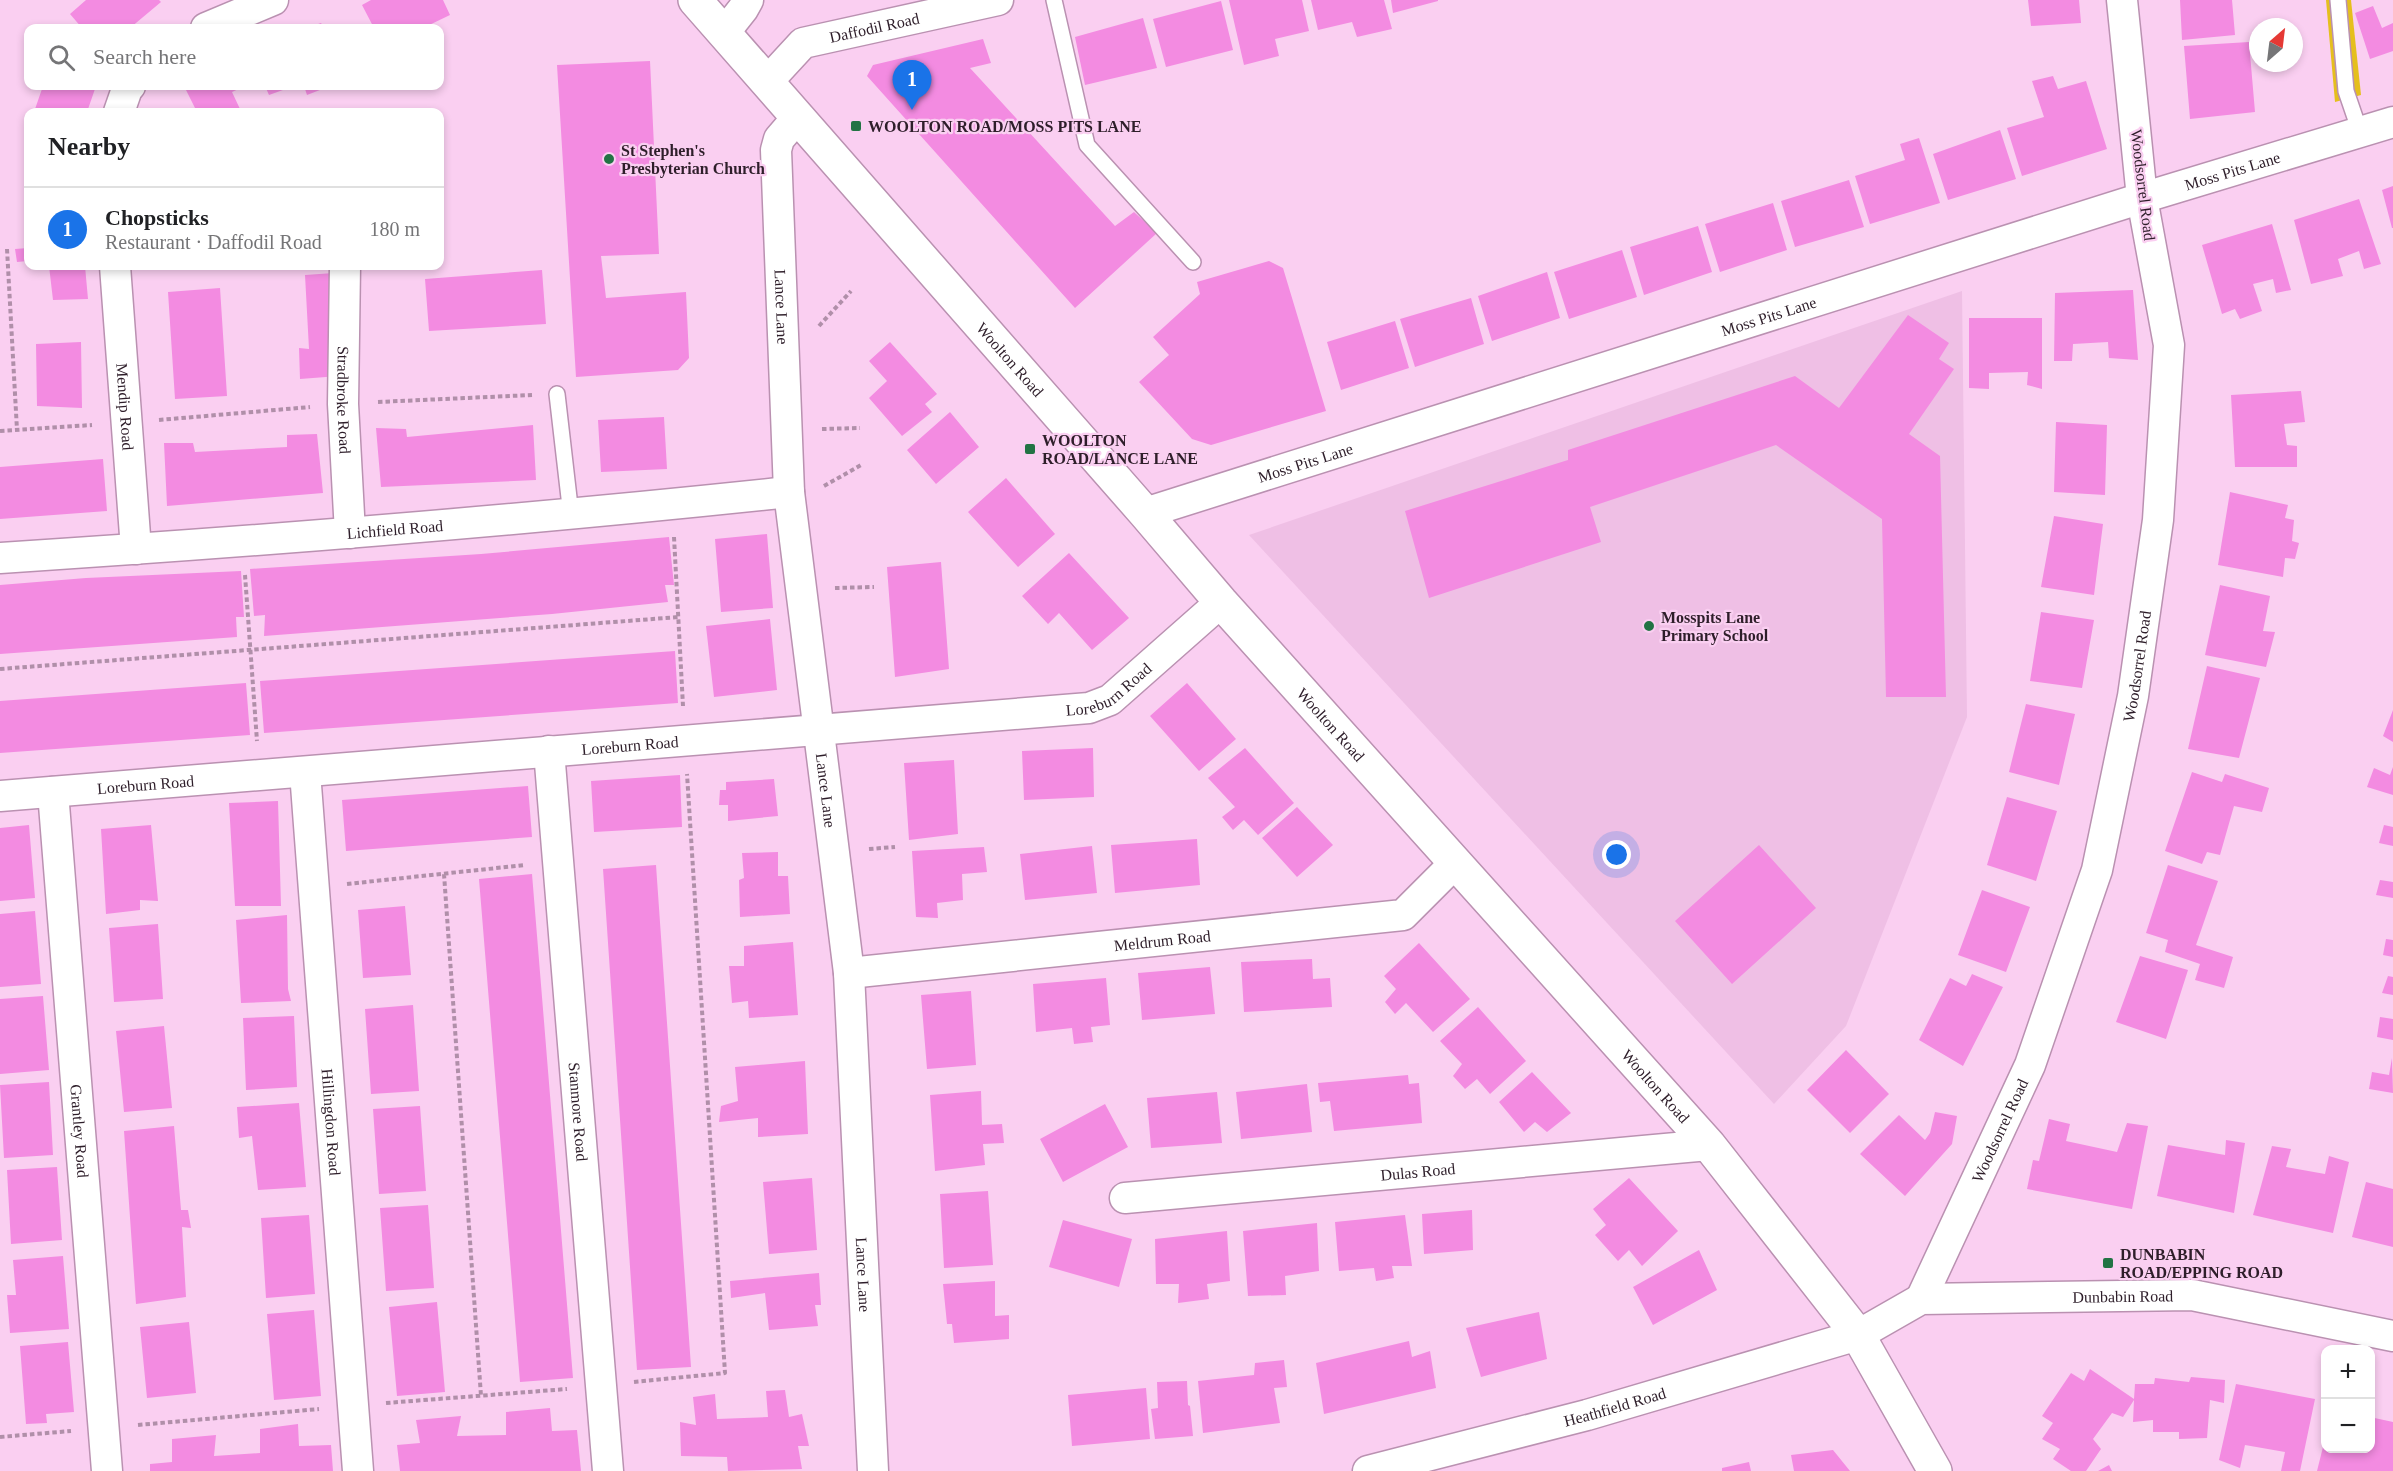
<!DOCTYPE html>
<meta charset="utf-8">
<style>
body{margin:0;font-family:"Times New Roman",serif;background:#f2f2f2;color:#202124}
.controls{position:absolute;right:18px;bottom:18px;display:grid;overflow:hidden;border-radius:12px;box-shadow:0 3px 9px #0003}
.controls button{width:54px;height:54px;display:grid;place-items:center;padding:0;border:0;border-bottom:2px solid #e0e0e0;background:#fff;color:#202124;font:30px sans-serif}
.compass{position:absolute;left:2249px;top:18px;width:54px;height:54px;border-radius:50%;background:#fff;box-shadow:0 3px 9px #0003;rotate:28deg}
.you{position:absolute;left:1617px;top:855px;width:21px;height:21px;margin:-15px;border:4px solid #fff;border-radius:50%;background:#1a73e8;box-shadow:0 0 0 9px #1a73e833}
.badge{display:grid;place-items:center;width:39px;height:39px;border-radius:50%;background:#1a73e8;color:#fff;font-size:20px;font-weight:700}
.pin{position:absolute;translate:-50% -50px;filter:drop-shadow(0 2px 3px #0008)}
.pin::after{content:'';position:absolute;top:32px;width:21px;height:18px;background:inherit;clip-path:polygon(0 0,100% 0,50% 100%)}
.list{margin:0;padding:0;list-style:none}
h2{display:flex;justify-content:space-between;align-items:center;height:78px;margin:0;padding:0 24px;font-size:26px}
h2 small{font-size:20px;font-weight:400;color:#757577}
.list li{display:grid;grid-template-columns:39px 1fr auto;gap:18px;align-items:center;box-sizing:border-box;height:84px;padding:0 24px;border-top:2px solid #e0e0e0}
.list b{display:block;font-size:22px;white-space:nowrap}
.list p{margin:0;font-size:20px;white-space:nowrap;color:#757577}
.list em{font-size:20px;font-style:normal;color:#757577}
.icon{flex:none;width:33px;height:33px;fill:none;stroke:currentColor;stroke-width:2;stroke-linecap:round;stroke-linejoin:round}
.map{position:relative;flex:none;width:2393px;height:1471px;overflow:hidden}
.search{position:absolute;background:#fff;box-shadow:0 3px 9px #0003;left:24px;top:24px;width:420px;height:66px;display:flex;align-items:center;gap:15px;box-sizing:border-box;padding:0 21px;border-radius:12px;color:#757577;font-size:22px}
.panel{position:absolute;background:#fff;box-shadow:0 3px 9px #0003;left:24px;top:108px;width:420px;height:162px;border-radius:12px}
.map>svg:first-child{display:block}
.built{fill:#efbfe5}
.green{fill:#e5bf1d}
.building{fill:#f38be1}
.lines{fill:none;stroke-linecap:round;stroke-linejoin:round}
.service-casing{stroke:#ba91b1;stroke-width:18}
.minor-casing{stroke:#ba91b1;stroke-width:33}
.tertiary-casing{stroke:#ba91b1;stroke-width:36}
.path{stroke:#b08fa9;stroke-width:4;stroke-dasharray:4.5 3;stroke-linecap:butt}
.service{stroke:#fff;stroke-width:15}
.minor{stroke:#fff;stroke-width:30}
.tertiary{stroke:#fff;stroke-width:33}
.poi-dot{fill:#227344;stroke:#facff1;stroke-width:2}
.labels{text-anchor:middle;dominant-baseline:central;stroke-width:4.5;stroke-linejoin:round;paint-order:stroke}
.street-label{font-size:16px;fill:#2e1e2a;stroke:#facff1}
.poi-label{font-size:16px;font-weight:bold;fill:#2e1e2a;stroke:#facff1;text-anchor:start}
</style>
<div class="map">
<svg width="2393" height="1471" viewBox="0 0 2393 1471">
<rect width="100%" height="100%" fill="#facff1"/>
<path class="built" d="M1962,291L1967,717L1846,1026L1774,1104L1249,535Z"/>
<path class="green" d="M2326,0H2351L2361,95L2335,102Z"/>
<path class="building" d="M86,0H159L161,2L130,28H82L70,14Z
M371,0H443L450,15L423,28H374L362,5Z
M1229,0H1302L1309,31L1275,39L1279,56L1244,65Z
M1311,0H1384L1392,29L1357,37L1352,22L1318,30Z
M1391,0H1438V1L1393,13Z
M2028,0H2079L2081,23L2031,26Z
M2180,0H2232L2235,35L2182,40Z
M1221,1L1233,50L1166,67L1153,19Z
M2373,6L2382,28L2393,23V51L2370,59L2355,13Z
M1143,18L1157,68L1085,85L1075,37Z
M321,23L324,28H307Z
M983,39L991,63L970,68L1115,226L1134,212L1157,233L1075,308L867,76L873,65Z
M2249,42L2255,112L2190,119L2184,46Z
M650,61L659,254L601,256L606,298L686,292L689,358L678,370L576,377L557,65Z
M2053,76L2058,89L2086,81L2107,149L2022,176L2007,128L2044,117L2032,81Z
M43,86H96L87,112H34Z
M184,86H245L232,92L240,109L233,112H197Z
M265,86H294L269,95Z
M304,86H323L325,88L307,95Z
M2000,130L2016,179L1948,200L1933,154Z
M1919,138L1940,203L1870,224L1855,176L1905,160L1900,144Z
M27,167H28V186L25,185Z
M1849,180L1864,227L1795,247L1781,201Z
M2393,186V228H2392L2382,190Z
M2359,199L2381,264L2364,269L2359,251L2338,259L2343,276L2311,284L2294,220Z
M1773,203L1787,250L1720,272L1705,224Z
M2272,224L2291,290L2276,293L2273,279L2253,284L2262,311L2240,319L2235,309L2222,314L2202,245Z
M1698,226L1712,272L1644,295L1630,247Z
M28,248V261L17,262L15,249Z
M1622,250L1637,297L1569,319L1554,272Z
M1269,261L1283,268L1326,411L1211,445L1192,439L1139,382L1169,355L1153,337L1200,294L1197,282Z
M49,266H85L88,299L53,300Z
M542,270L546,324L429,331L425,279Z
M1547,272L1560,318L1492,341L1478,296Z
M334,273L339,376L300,379L299,348L309,349L305,275Z
M220,288L227,396L175,399L168,292Z
M2133,290L2138,360L2109,358L2108,342L2073,344L2072,361H2054L2055,293Z
M1471,298L1484,344L1415,367L1400,319Z
M1908,315L1949,343L1939,359L1954,369L1909,434L1940,456L1946,697H1886L1882,519L1776,445L1590,507L1601,542L1429,598L1405,511L1568,460V450L1795,376L1839,408Z
M1969,318H2042V389L2027,385L2028,372L1989,373V389L1969,388Z
M1395,321L1409,368L1341,390L1327,342Z
M81,342L82,408L37,406L36,344Z
M890,342L937,394L925,404L932,412L902,436L869,398L887,381L869,361Z
M2301,391L2305,422L2284,424L2287,445L2297,446V467H2235L2231,395Z
M950,412L979,447L936,484L907,450Z
M664,417L667,469L601,472L598,420Z
M2056,422L2107,425L2105,495L2054,492Z
M533,425L536,480L381,487L376,428L406,429L407,437Z
M317,434L323,493L167,506L164,443H193L195,452L287,447V435Z
M103,459L107,511L0,519V467Z
M1006,478L1055,534L1018,567L968,512Z
M2230,492L2288,505L2285,518L2294,520L2292,541L2299,543L2295,559L2285,558L2283,577L2218,565Z
M2054,516L2103,524L2094,595L2041,587Z
M767,534L773,608L721,612L715,539Z
M669,537L674,585H665L668,602L552,614L264,636L265,615L254,616L250,569L481,554Z
M1069,553L1129,618L1092,650L1059,613L1048,624L1022,596Z
M941,562L949,669L895,677L887,567Z
M241,571L244,617H236L237,637L0,654V585L86,578Z
M2220,585L2270,596L2263,631L2275,632L2266,667L2205,655Z
M2041,612L2094,620L2082,688L2030,681Z
M770,619L777,690L714,697L706,626Z
M675,651L678,703L264,733L260,681Z
M2207,666L2260,678L2239,758L2188,749Z
M246,683L250,735L0,753V701Z
M1187,683L1236,739L1199,771L1150,716Z
M2026,704L2075,714L2059,785L2009,772Z
M2393,710V742L2383,736Z
M1093,748L1094,797L1024,800L1022,751Z
M1245,748L1294,803L1258,835L1244,820L1233,830L1222,817L1235,807L1208,778Z
M954,760L958,834L909,840L904,763Z
M2393,767V795L2367,787L2374,768L2390,775Z
M2192,772L2222,782L2225,774L2269,788L2262,812L2234,806L2220,855L2207,852L2202,864L2165,851Z
M680,775L682,827L594,832L591,781Z
M774,779L778,816L728,821V805H719L720,790H726V782Z
M528,786L532,837L346,851L342,800Z
M2007,797L2057,811L2036,881L1987,865Z
M278,801L281,906H235L229,803Z
M1297,807L1333,845L1297,877L1262,838Z
M29,825L35,898L0,901V828Z
M151,825L158,901L140,900V910L106,914L101,829Z
M2384,825L2393,827V846L2379,843Z
M1197,839L1200,885L1115,893L1111,845Z
M1759,845L1816,908L1732,984L1675,921Z
M1092,846L1097,893L1025,900L1020,854Z
M984,847L987,872L962,874L963,900L937,903L938,918L916,917L912,851Z
M778,852V876H788L790,914L740,917L739,880L744,878L742,853Z
M656,865L691,1367L637,1370L603,869Z
M2168,865L2218,881L2196,945L2233,957L2224,988L2195,980L2200,964L2165,952L2168,940L2146,933Z
M532,874L573,1378L520,1382L479,879Z
M2380,880L2393,882V898L2376,895Z
M1982,890L2030,907L2006,972L1958,955Z
M405,906L411,975L363,978L358,910Z
M35,911L41,984L0,987V914Z
M287,915L288,989L291,1001L241,1003L236,920Z
M158,924L163,999L114,1002L109,928Z
M2386,939L2393,940V957L2383,955Z
M793,942L798,1015L749,1018L748,1001L732,1003L729,966H744V946Z
M1419,943L1470,999L1433,1032L1406,1003L1395,1014L1385,1002L1396,989L1384,976Z
M2140,956L2188,970L2166,1039L2116,1022Z
M1312,959L1313,979L1330,978L1332,1007L1244,1012L1241,962Z
M1210,967L1215,1014L1142,1020L1138,973Z
M1972,974L2003,987L1963,1066L1919,1040L1950,978L1966,986Z
M2388,976L2393,977V995L2382,993Z
M1106,978L1110,1025L1091,1027L1093,1042L1074,1044L1072,1028L1036,1032L1033,984Z
M971,991L976,1065L927,1069L921,995Z
M43,996L49,1070L0,1074V999Z
M413,1005L419,1091L371,1094L365,1009Z
M1478,1007L1526,1061L1490,1094L1477,1079L1465,1089L1453,1076L1462,1064L1440,1041Z
M294,1016L297,1087L246,1090L243,1018Z
M2380,1017L2393,1019V1040L2377,1037Z
M164,1026L172,1108L124,1112L116,1031Z
M1846,1050L1889,1094L1850,1133L1807,1090Z
M2392,1058L2393,1093L2369,1089L2372,1072L2389,1075Z
M805,1061L808,1134L758,1137V1118L719,1122L721,1106L738,1101L735,1067Z
M1532,1072L1571,1113L1547,1132L1535,1122L1524,1132L1499,1102Z
M1408,1075L1409,1084L1419,1083L1422,1123L1334,1131L1330,1101L1320,1102L1318,1083Z
M49,1082L53,1155L4,1158L0,1085Z
M1307,1084L1312,1132L1241,1139L1236,1092Z
M981,1091L982,1125L1002,1124L1004,1143L983,1144L985,1165L935,1171L930,1095Z
M1217,1092L1222,1143L1151,1148L1147,1098Z
M299,1103L306,1187L258,1190L252,1136L239,1138L237,1107Z
M1105,1104L1128,1147L1063,1182L1040,1139Z
M420,1106L426,1191L379,1194L373,1109Z
M1935,1112L1957,1116L1952,1144L1905,1196L1860,1154L1899,1115L1925,1140L1930,1133Z
M2049,1119L2070,1124L2066,1141L2117,1152L2127,1123L2148,1126L2132,1209L2027,1189L2033,1160L2039,1161Z
M174,1126L181,1210H188L191,1228L182,1227L186,1297L136,1304L124,1131Z
M2226,1140L2245,1143L2234,1213L2157,1196L2168,1145L2225,1155Z
M2272,1146L2291,1149L2286,1167L2325,1174L2329,1156L2349,1162L2333,1233L2253,1215Z
M57,1167L62,1240L11,1244L7,1170Z
M812,1178L817,1250L769,1254L763,1182Z
M1629,1178L1678,1231L1642,1266L1629,1250L1618,1261L1595,1235L1606,1225L1593,1209Z
M2366,1182L2393,1189V1247L2352,1237Z
M988,1191L993,1265L944,1268L940,1194Z
M428,1205L434,1288L386,1291L380,1208Z
M1472,1210L1473,1250L1424,1254L1422,1214Z
M309,1215L315,1294L266,1298L261,1218Z
M1405,1215L1412,1266H1392L1394,1278L1376,1281L1374,1268L1339,1271L1335,1222Z
M1063,1220L1132,1239L1119,1287L1049,1267Z
M1317,1223L1319,1271L1285,1276L1286,1295L1248,1296L1243,1231Z
M1227,1231L1230,1281L1207,1284L1209,1299L1178,1303L1179,1284H1156L1155,1239Z
M1699,1250L1717,1290L1653,1325L1633,1287Z
M63,1256L69,1329L10,1333L7,1295H16L13,1260Z
M819,1273L821,1305H815L818,1326L769,1330L765,1293L731,1298L730,1281Z
M995,1281V1316L1009,1315V1339L954,1343L952,1324H947L943,1284Z
M437,1302L445,1392L397,1396L389,1307Z
M314,1310L321,1396L274,1400L267,1314Z
M1539,1312L1547,1359L1481,1377L1466,1328Z
M189,1322L196,1393L147,1398L140,1327Z
M1409,1341L1412,1357L1430,1351L1436,1388L1324,1414L1316,1363Z
M68,1342L74,1412L46,1414L47,1423L26,1424L20,1346Z
M1284,1360L1287,1387L1274,1388L1280,1423L1203,1433L1198,1381L1254,1375L1255,1363Z
M2090,1369L2134,1399L2135,1384H2154L2155,1378L2189,1382L2191,1377L2225,1380L2224,1403L2210,1400L2207,1438L2179,1439V1432H2153V1420L2133,1422L2134,1400L2123,1417L2112,1413L2093,1439L2101,1449L2086,1471H2071L2053,1459L2060,1449L2042,1439L2053,1423L2042,1416L2071,1373L2084,1381Z
M1187,1381L1188,1405L1190,1406L1193,1436L1155,1439L1151,1409L1158,1408L1157,1382Z
M2236,1384L2315,1399L2300,1471H2281L2285,1452L2245,1445L2240,1468L2219,1460Z
M1146,1388L1150,1439L1072,1446L1068,1395Z
M785,1390L789,1417L802,1414L809,1446H798L802,1469L728,1471L727,1457L681,1456L680,1422L696,1425L693,1397L715,1394L717,1419L768,1417L766,1391Z
M550,1408L552,1431L577,1430L581,1471H400L397,1445L420,1443L416,1420L461,1416L457,1436L506,1435V1412Z
M2370,1417L2393,1422V1471H2317L2325,1439V1449L2370,1448Z
M298,1424L299,1446L331,1445L333,1471H150V1464L172,1462V1439L216,1435L214,1456L260,1453V1429Z
M1833,1450L1850,1471H1794L1791,1455Z
M1749,1462L1751,1471H1722V1468Z
M2109,1465L2112,1471H2098Z"/>
<g class="lines">
<defs>
<path id="service" d="M1054,0L1087,145L1193,262
M2338,0L2346,91L2360,132
M557,394L571,515"/>
<g id="minor">
<path d="M206,28L273,0"/>
<path d="M724,33L743,9L748,0"/>
<path id="s1" d="M767,82L803,43L998,0"/>
<path d="M119,112L127,89L130,86"/>
<path id="s2" d="M797,118L779,139L776,150L789,492L849,973L873,1471"/>
<path id="s3" d="M115,266L136,549"/>
<path id="s4" d="M345,266L343,404L350,533"/>
<path id="s5" d="M1145,513L2142,198L2393,122"/>
<path id="s6" d="M0,558C263,541 526,520 789,492"/>
<path id="s7" d="M549,751L608,1471"/>
<path id="s8" d="M305,772L358,1471"/>
<path id="s9" d="M53,792L107,1471"/>
<path id="s10" d="M0,796L1089,708L1110,700L1221,602"/>
<path id="s11" d="M849,973L1403,915L1455,863"/>
<path id="s12" d="M1125,1198L1709,1145"/>
<path id="s13" d="M1921,1299L2030,1065L2097,870L2133,696L2158,520L2169,345L2142,198L2122,0"/>
<path id="s14" d="M1368,1471L1587,1415L1858,1335L1921,1299L2192,1295L2393,1336"/>
</g>
<g id="tertiary">
<path id="s15" d="M695,0L1145,513L1221,602L1709,1145L1858,1335L1935,1471"/>
</g>
</defs>
<use href="#service" class="service-casing"/>
<use href="#minor" class="minor-casing"/>
<use href="#tertiary" class="tertiary-casing"/>
<path class="path" d="M7,249L17,430
M819,326L851,291
M378,402L532,395
M159,420L310,407
M822,429L860,428
M0,431L92,425
M824,486L863,464
M674,537L683,706
M245,575L257,741
M835,588L874,587
M0,669L679,617
M869,849L895,847
M444,874L481,1396
M347,884L525,865
M634,1382L725,1373L687,774
M386,1403L567,1389
M138,1425L319,1409
M0,1437L71,1431"/>
<use href="#service" class="service"/>
<use href="#minor" class="minor"/>
<use href="#tertiary" class="tertiary"/>
</g>
<g class="poi-dot">
<rect x="850" y="120" width="12" height="12" rx="3"/>
<circle cx="609" cy="159" r="6"/>
<rect x="1024" y="443" width="12" height="12" rx="3"/>
<circle cx="1649" cy="626" r="6"/>
<rect x="2102" y="1257" width="12" height="12" rx="3"/>
</g>
<g class="labels">
<g class="street-label">
<text stroke="none"><textPath href="#s1" startOffset="126">Daffodil Road</textPath></text>
<text stroke="none"><textPath href="#s5" startOffset="1140">Moss Pits Lane</textPath></text>
<text transform="translate(2143 185) rotate(83)">Woodsorrel Road</text>
<text stroke="none"><textPath href="#s2" startOffset="196">Lance Lane</textPath></text>
<text stroke="none"><textPath href="#s5" startOffset="654">Moss Pits Lane</textPath></text>
<text stroke="none"><textPath href="#s15" startOffset="478">Woolton Road</textPath></text>
<text stroke="none"><textPath href="#s4" startOffset="134">Stradbroke Road</textPath></text>
<text stroke="none"><textPath href="#s3" startOffset="141">Mendip Road</textPath></text>
<text stroke="none"><textPath href="#s5" startOffset="168">Moss Pits Lane</textPath></text>
<text stroke="none"><textPath href="#s6" startOffset="396">Lichfield Road</textPath></text>
<text stroke="none"><textPath href="#s13" startOffset="672">Woodsorrel Road</textPath></text>
<text stroke="none"><textPath href="#s10" startOffset="1118">Loreburn Road</textPath></text>
<text stroke="none"><textPath href="#s15" startOffset="964">Woolton Road</textPath></text>
<text stroke="none"><textPath href="#s10" startOffset="632">Loreburn Road</textPath></text>
<text stroke="none"><textPath href="#s10" startOffset="146">Loreburn Road</textPath></text>
<text stroke="none"><textPath href="#s2" startOffset="682">Lance Lane</textPath></text>
<text stroke="none"><textPath href="#s11" startOffset="315">Meldrum Road</textPath></text>
<text stroke="none"><textPath href="#s15" startOffset="1450">Woolton Road</textPath></text>
<text stroke="none"><textPath href="#s7" startOffset="362">Stanmore Road</textPath></text>
<text stroke="none"><textPath href="#s8" startOffset="351">Hillingdon Road</textPath></text>
<text stroke="none"><textPath href="#s13" startOffset="186">Woodsorrel Road</textPath></text>
<text stroke="none"><textPath href="#s9" startOffset="340">Grantley Road</textPath></text>
<text stroke="none"><textPath href="#s12" startOffset="294">Dulas Road</textPath></text>
<text stroke="none"><textPath href="#s2" startOffset="1168">Lance Lane</textPath></text>
<text stroke="none"><textPath href="#s14" startOffset="783">Dunbabin Road</textPath></text>
<text stroke="none"><textPath href="#s14" startOffset="255">Heathfield Road</textPath></text>
</g>
<g class="poi-label">
<text x="868" y="126">WOOLTON ROAD/MOSS PITS LANE</text>
<text x="621" y="150">St Stephen's<tspan x="621" dy="18">Presbyterian Church</tspan></text>
<text x="1042" y="440">WOOLTON<tspan x="1042" dy="18">ROAD/LANCE LANE</tspan></text>
<text x="1661" y="617">Mosspits Lane<tspan x="1661" dy="18">Primary School</tspan></text>
<text x="2120" y="1254">DUNBABIN<tspan x="2120" dy="18">ROAD/EPPING ROAD</tspan></text>
</g>
</g>
</svg>
<div class="controls">
<button>+</button>
<button>−</button>
</div>
<svg class="compass" viewBox="-18 -18 36 36"><path d="M0-13l5 13h-10z" fill="#e53935"/><path d="M0 13l5-13h-10z" fill="#757577"/></svg>
<div class="you"></div>
<div class="pin badge" style="left:912px;top:110px">1</div>
<div class="search"><svg class="icon" aria-label="search" viewBox="0 0 24 24"><circle cx="10" cy="10" r="6"/><path d="M15 15l6 6"/></svg>Search here</div>
<section class="panel">
<h2>Nearby<small></small></h2>
<ul class="list">
<li><span class="badge">1</span><div><b>Chopsticks</b><p>Restaurant · Daffodil Road</p></div><em>180 m</em></li>
</ul>
</section>
</div>
